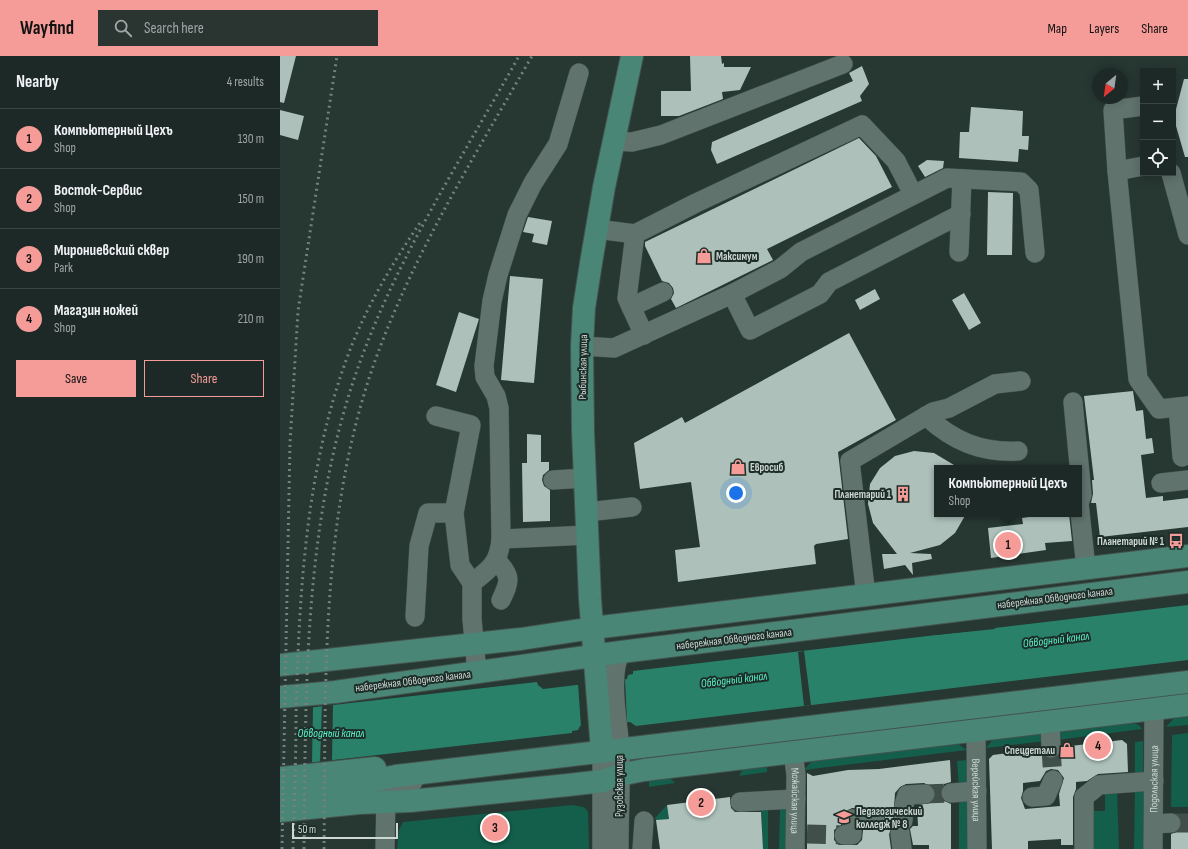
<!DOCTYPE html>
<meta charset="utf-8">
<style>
body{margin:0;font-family:"Sofia Sans Condensed",sans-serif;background:#2a3532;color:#f1f3f6}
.controls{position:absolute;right:12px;top:12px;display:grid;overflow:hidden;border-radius:0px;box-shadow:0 2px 10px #0003}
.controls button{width:36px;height:36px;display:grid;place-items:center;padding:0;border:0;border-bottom:1px solid #3b4543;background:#1d2926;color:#f1f3f6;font:20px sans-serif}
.compass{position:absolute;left:812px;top:12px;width:36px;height:36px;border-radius:50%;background:#1d2926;box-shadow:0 2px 10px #0003;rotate:209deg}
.scale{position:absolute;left:12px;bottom:10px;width:106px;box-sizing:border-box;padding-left:4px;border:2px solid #cdd7d4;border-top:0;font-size:11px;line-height:14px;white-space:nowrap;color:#cdd7d4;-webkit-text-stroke:3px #1d2d28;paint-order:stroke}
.you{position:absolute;left:456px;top:437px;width:14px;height:14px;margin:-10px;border:3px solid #fff;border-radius:50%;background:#1a73e8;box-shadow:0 0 0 6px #1a73e833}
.badge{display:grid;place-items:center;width:26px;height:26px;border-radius:50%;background:#f59b98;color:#111;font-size:13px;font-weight:700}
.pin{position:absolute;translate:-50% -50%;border:2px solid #fff;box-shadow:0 1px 4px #0006}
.popup{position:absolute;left:654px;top:409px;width:148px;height:52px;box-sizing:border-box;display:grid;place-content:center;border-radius:0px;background:#1d2926;filter:drop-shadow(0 1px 3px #0005);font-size:13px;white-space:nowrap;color:#a0a6a7}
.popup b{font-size:15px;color:#f1f3f6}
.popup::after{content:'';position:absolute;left:50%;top:100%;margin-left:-8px;border:8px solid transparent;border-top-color:#1d2926}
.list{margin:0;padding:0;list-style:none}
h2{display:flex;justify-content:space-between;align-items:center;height:52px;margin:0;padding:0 16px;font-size:17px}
h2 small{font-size:13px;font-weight:400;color:#a0a6a7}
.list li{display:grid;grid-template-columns:26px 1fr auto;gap:12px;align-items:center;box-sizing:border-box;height:60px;padding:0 16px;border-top:1px solid #3b4543}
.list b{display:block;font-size:15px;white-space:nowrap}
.list p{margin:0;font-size:13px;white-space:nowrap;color:#a0a6a7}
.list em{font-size:13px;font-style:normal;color:#a0a6a7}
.actions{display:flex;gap:8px;padding:12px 16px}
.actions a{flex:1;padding:9px 0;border:1px solid #f59b98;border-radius:0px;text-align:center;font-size:14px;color:#f59b98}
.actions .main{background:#f59b98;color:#111}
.icon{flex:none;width:22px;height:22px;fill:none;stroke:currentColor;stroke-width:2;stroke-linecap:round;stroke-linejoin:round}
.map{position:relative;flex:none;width:908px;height:793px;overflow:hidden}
header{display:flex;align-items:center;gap:24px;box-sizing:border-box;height:56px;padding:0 20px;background:#f59b98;color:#111}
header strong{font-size:19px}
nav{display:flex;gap:22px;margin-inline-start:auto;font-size:14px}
.search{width:280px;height:36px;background:#2a3532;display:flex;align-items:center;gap:10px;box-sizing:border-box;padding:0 14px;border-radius:0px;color:#a0a6a7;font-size:15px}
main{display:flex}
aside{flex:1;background:#1d2926}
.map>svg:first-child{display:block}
.green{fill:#135f4c}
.water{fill:#2a816a}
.pier{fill:#273732}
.building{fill:#adc1ba;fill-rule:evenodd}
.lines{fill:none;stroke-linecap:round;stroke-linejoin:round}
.minor-tunnel{stroke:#404f4a;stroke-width:19;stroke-dasharray:19 10;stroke-linecap:butt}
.minor-casing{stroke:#44524d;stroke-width:20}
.major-casing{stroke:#44524d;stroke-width:24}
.minor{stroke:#61736d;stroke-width:19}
.major{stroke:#498675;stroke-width:22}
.rail{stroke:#74817d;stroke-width:3;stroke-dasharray:2 4;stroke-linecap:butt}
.labels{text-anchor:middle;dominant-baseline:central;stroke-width:4;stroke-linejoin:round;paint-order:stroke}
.poi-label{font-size:11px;font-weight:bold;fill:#cdd7d4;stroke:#1d2d28;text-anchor:start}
.street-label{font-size:11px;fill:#cdd7d4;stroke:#1d2d28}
.water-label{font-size:12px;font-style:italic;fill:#59f3ca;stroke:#1d2d28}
</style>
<header>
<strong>Wayfind</strong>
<div class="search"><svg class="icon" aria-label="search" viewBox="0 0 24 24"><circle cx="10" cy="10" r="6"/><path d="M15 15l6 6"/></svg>Search here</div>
<nav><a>Map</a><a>Layers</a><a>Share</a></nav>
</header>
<main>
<aside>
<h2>Nearby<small>4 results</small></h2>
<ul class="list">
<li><span class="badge">1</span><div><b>Компьютерный Цехъ</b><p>Shop</p></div><em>130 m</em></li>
<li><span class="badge">2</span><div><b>Восток-Сервис</b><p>Shop</p></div><em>150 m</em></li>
<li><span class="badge">3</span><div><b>Мирониевский сквер</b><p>Park</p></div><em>190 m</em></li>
<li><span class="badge">4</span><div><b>Магазин ножей</b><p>Shop</p></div><em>210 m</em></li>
</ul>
<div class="actions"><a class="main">Save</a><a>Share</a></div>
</aside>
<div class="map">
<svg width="908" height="793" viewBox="0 0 908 793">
<rect width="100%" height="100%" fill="#273732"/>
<path class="green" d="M908,660V669L886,671L894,662Z
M852,667L859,669L862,673L777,684V676L818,671L820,673V670Z
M763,677L766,685L706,692L713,683Z
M908,677V751H891L892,679Z
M863,685V720H855V686Z
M678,688L687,694L524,714L532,705Z
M687,704L689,730L679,731L677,705Z
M487,711V716L459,720L463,713Z
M390,722L395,727L369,731V724Z
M864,731L863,793H854L855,732Z
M825,734H837L839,793H811L810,755H825Z
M679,742H688L689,793H679Z
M292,749L304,751L308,756L309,793H117L119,774L123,766Z
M387,749L389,763L376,764L375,762Z
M481,751H488V793H483Z
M500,751L507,752V793H499Z"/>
<path class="water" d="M908,549V604L356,670L350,666L300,670L298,674L292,675V677L0,710V655L257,626L258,629L263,633L347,623L348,619L353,618V615Z"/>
<path class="pier" d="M714,571L715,573L656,579V577Z
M524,595L531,649L524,650L518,596Z
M345,623L347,666L301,671L298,627Z
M53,647L52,706L40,708L42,648Z
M33,649L32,709L0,712V653Z"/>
<path class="building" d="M0,0H16L4,47L0,46Z
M410,0H441L442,8L444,7V11H471L460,34L442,36L443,43L399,60H381V35H411Z
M582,10L589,28L580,40L582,45L437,108L431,94L432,86L573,25L569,17Z
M904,23H908V101H905L896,70L895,57Z
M691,51L743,55L742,80H749L748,94L739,93L738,106L679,102L680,76H689Z
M0,54L24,60L18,84L0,79Z
M579,82L596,100L612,131L487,193L493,204L396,252L391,243L394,237L393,232L389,227L382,225L365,190V186Z
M647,104L664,105L663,112L645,121L638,110Z
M708,136L733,137L732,199H707Z
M248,161L272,165L267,189L252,186L254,178L243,176Z
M230,220L263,223L254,327L221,324Z
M595,233L600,243L580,254L575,244Z
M684,237L701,267L689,274L672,244Z
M179,256L199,263L176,336L156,329Z
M569,277L616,364L558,396L568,483L536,488L534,490L536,508L398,526L395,494L420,491L411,426L360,433L354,387L402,361L405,367Z
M853,335L856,355L863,354L866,383L872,382L874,397L861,399L866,442L883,440V445L908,442V471L820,481L816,447H811L813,438L812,424H814L804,340Z
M247,378L261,379V406H269V414L263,419L262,424L264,430L270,434V465L243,466L242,407H247Z
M634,395L654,397L679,412H657V458H686L675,477L660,489L630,497L651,498L652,503L632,507L633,519L625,509L604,513L602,498H617L593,467L588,448L590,428L600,412L615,400Z
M768,458H789L792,485L765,487L766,494L711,502L708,472L743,468L742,462Z
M842,684L847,688L848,716L818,718L807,725L796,726V733L793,741V789H781V783L748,785V793H712L709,703L713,699L760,693L766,702L772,703L780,697L782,691ZM771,713L778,714L784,722L779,738L780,750L745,753L741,742L743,735V727L760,725L766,715Z
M670,704L671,726L664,728L660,737L662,744L671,748V793H649V789H633L630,773L633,770H638L637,749L651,747L655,743L656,738L654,732L644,727L626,728L620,731L615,737L613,769L609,778L611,793H527V717L533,720L568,714L599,713ZM572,752L600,753L605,758V768L600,773L583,774L582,784L577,789H559L554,784V774L561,769L563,757Z
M450,741L451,752L455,756H481L483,793H380L376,764L389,763L387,749Z
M908,761V793H891V778L897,776L901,772L902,767L900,762Z"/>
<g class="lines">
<path class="minor-tunnel" d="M771,692L773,724
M645,738L671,737
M891,767H908
M527,778L564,779"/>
<defs>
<g id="minor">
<path d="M334,85L352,86L381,79L563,8"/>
<path d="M863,110L837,115L858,323L879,353L908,350"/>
<path d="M837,115L833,54L863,50"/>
<path d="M891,117L908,179"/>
<path d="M317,173L355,178L416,147L582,69L616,105L633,138"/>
<path d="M355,178L347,242L364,279"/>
<path d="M679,196L682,123"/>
<path d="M452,238L470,274L540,238L549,226L681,158"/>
<path d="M351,251L383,236"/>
<path d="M302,290L334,292L452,238L500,213L521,196L667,122L741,126L749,134L755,197"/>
<path d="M793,346L802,439L799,447L806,512"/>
<path d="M898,351L902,401"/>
<path d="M156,360L191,369L174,457L180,509L192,527"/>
<path d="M646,360C673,385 701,397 738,395"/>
<path d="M273,424L305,422"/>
<path d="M881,427L908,424"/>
<path d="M307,456L352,451"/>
<path d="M221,483L308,479"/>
<path d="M216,504C232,520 230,525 221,544"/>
<path d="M586,540L570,405L653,356L669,352L715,328L741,325"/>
<path d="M135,561L139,490L148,457H174"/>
<path d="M197,617L192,563V527C210,513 219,507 221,483L219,352L216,340L205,321L204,310L212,245L218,219L237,159L253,127L278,88L299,17"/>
<path d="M770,665L771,692"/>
<path id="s1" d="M696,674L697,793"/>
<path d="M322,695V793"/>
<path id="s2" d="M513,696L516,719L515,793"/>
<path d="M671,737L697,735"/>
<path d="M752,741L766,740L773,724"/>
<path d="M460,746L516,743"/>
<path d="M623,765L624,749L627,739L645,738"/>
<path d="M874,768L891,767"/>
<path d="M620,777L622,793"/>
<path d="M564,779H572V763H595"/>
<path d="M105,793L106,737C112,727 122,727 133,726"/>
<path d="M339,793C339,760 341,726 340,692C338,667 328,617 341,596"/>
<path d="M362,793L364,765"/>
<path d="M804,793V741L819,729L874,725"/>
<path id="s3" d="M873,793L874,653"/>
</g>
<path id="major" d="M0,609L241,583L313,572L908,500
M0,641L55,636L341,596L908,526
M322,695L310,543L303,376L302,290L304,252L311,207L324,131L352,0
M0,722L95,712
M0,739L36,736L116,720L908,626
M0,755L79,747L130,745L288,729L323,725L339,719L364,714L908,649"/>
</defs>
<use href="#minor" class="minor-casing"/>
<use href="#major" class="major-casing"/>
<use href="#minor" class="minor"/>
<use href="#major" class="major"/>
<path class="rail" d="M2,793L10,387L18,255L57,0
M13,793C14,749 16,705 16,662C19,540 25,415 68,299C86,251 113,206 142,164
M24,793C26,623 23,451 86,290C125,189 186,95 239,0
M44,793C46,626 39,453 99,294C138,190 197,96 252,0"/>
</g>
<defs>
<symbol id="shop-bare" viewBox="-9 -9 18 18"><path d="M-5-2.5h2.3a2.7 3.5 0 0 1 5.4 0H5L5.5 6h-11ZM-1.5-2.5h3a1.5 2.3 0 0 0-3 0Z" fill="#f59b98" stroke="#1d2d28" stroke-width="2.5" paint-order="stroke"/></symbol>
<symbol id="building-bare" viewBox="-9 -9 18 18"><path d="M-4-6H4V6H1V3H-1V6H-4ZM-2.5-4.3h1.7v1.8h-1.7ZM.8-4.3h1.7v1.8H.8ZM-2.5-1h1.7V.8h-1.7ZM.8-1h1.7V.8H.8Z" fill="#f59b98" stroke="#1d2d28" stroke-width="2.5" paint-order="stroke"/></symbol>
<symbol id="bus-bare" viewBox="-9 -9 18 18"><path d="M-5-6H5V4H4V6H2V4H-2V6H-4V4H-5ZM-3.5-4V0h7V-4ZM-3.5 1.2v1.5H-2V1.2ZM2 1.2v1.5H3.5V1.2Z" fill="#f59b98" stroke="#1d2d28" stroke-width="2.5" paint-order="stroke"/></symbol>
<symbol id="university-bare" viewBox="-9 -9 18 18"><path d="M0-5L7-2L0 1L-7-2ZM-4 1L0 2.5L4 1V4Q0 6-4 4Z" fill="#f59b98" stroke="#1d2d28" stroke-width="2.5" paint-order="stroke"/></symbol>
</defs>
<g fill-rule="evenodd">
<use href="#shop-bare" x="413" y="189" width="22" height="22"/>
<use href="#shop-bare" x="447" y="400" width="22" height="22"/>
<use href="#building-bare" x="612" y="427" width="22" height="22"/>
<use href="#bus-bare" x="885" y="474" width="22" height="22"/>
<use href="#shop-bare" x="776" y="683" width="22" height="22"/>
<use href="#university-bare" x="553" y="750" width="22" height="22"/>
</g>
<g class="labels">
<g class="poi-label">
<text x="436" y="200">Максимум</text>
<text x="470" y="411">Евросиб</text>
<text x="611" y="438" text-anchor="end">Планетарий 1</text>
<text x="884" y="485" text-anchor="end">Планетарий № 1</text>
<text x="775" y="694" text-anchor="end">Спецдетали</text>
<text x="576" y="755">Педагогический<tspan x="576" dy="13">колледж № 8</tspan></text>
</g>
<g class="street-label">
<text transform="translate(303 311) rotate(-89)">Рыбинская улица</text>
<text transform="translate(775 542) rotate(-7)">набережная Обводного канала</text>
<text transform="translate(454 583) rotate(-7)">набережная Обводного канала</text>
<text transform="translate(133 625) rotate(-7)">набережная Обводного канала</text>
<text stroke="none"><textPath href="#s3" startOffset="70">Подольская улица</textPath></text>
<text transform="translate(339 730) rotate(-90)">Рузовская улица</text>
<text stroke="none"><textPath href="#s1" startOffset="60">Верейская улица</textPath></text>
<text stroke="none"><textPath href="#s2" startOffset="49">Можайская улица</textPath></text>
</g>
<g class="water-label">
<text transform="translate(776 584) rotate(-7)">Обводный канал</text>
<text transform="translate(454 624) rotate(-7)">Обводный канал</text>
<text x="51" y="677">Обводный канал</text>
</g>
</g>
</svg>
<div class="controls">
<button>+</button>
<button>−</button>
<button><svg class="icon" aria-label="locate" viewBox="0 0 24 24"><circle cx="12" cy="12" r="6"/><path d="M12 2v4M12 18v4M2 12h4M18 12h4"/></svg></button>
</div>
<svg class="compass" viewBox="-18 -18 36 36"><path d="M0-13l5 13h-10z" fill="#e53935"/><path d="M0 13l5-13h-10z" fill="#a0a6a7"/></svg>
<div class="scale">50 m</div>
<div class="you"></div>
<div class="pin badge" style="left:728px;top:489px">1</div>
<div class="popup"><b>Компьютерный Цехъ</b>Shop</div>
<div class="pin badge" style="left:421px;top:747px">2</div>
<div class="pin badge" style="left:215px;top:772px">3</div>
<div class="pin badge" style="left:818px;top:690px">4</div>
</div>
</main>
